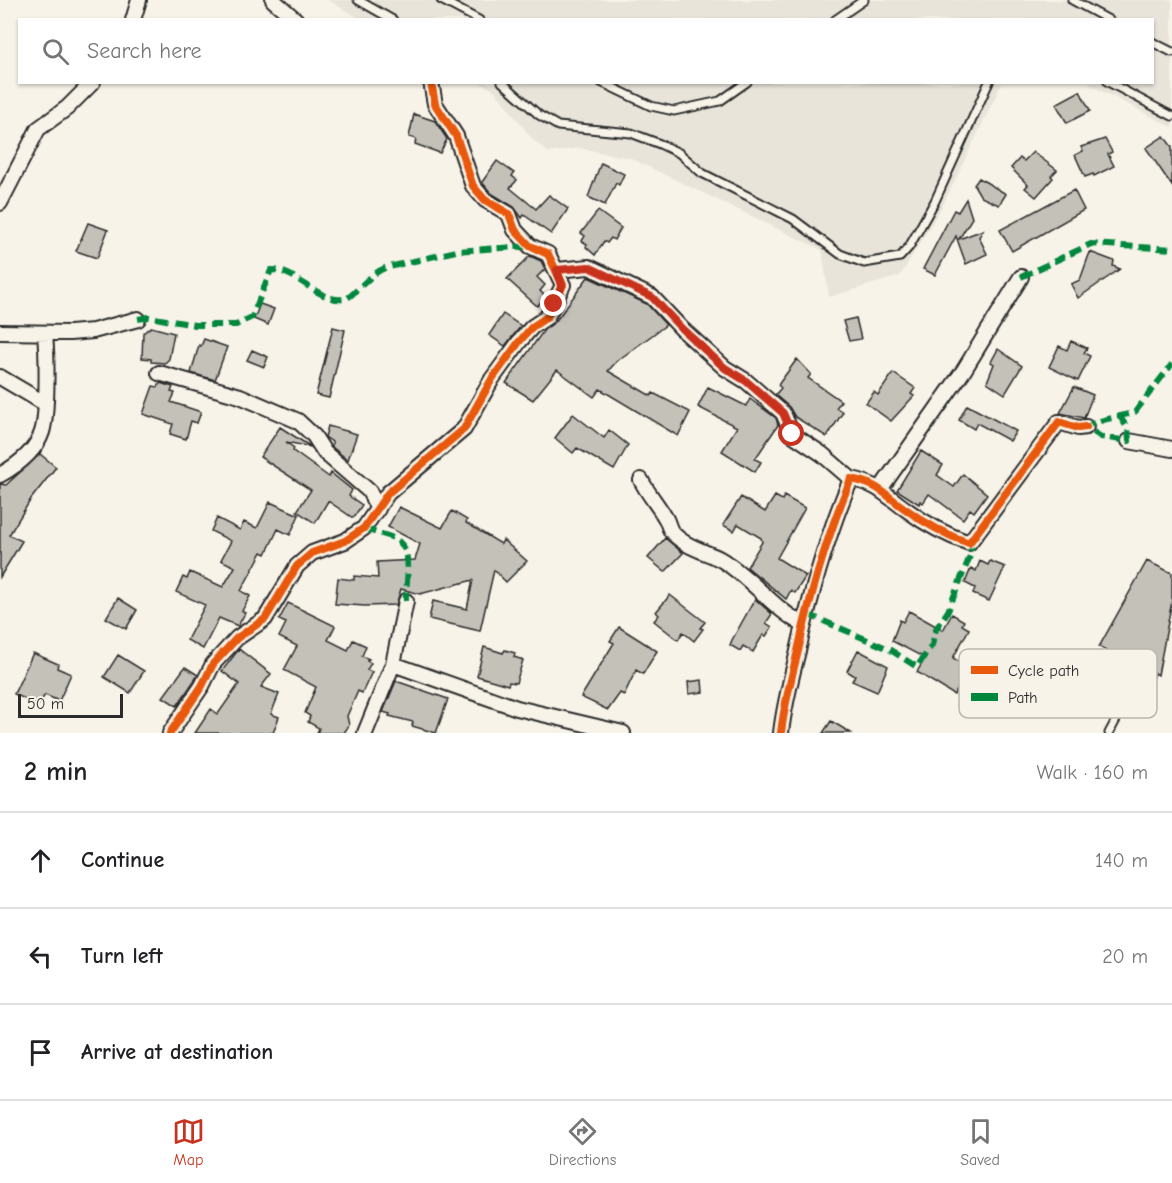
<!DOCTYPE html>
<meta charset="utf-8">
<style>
body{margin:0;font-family:"Comic Neue",sans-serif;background:#f2f2f2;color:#202124}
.scale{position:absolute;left:18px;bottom:15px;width:105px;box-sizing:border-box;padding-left:6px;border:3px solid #2b2b2b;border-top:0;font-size:16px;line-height:21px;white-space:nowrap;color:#2b2b2b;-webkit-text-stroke:4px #f7f3e8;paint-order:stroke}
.stop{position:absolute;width:18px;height:18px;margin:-14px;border:4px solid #c8321e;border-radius:50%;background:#fff}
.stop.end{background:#c8321e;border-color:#fff;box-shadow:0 2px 6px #0008}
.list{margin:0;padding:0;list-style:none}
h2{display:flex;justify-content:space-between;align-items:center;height:78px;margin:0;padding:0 24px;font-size:26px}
h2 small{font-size:20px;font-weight:400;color:#757577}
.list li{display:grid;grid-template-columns:39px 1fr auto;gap:18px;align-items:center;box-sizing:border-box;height:96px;padding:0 24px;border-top:2px solid #e0e0e0}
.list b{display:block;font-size:22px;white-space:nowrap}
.list em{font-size:20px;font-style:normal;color:#757577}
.icon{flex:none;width:33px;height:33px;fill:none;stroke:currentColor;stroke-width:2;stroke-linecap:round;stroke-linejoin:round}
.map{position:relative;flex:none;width:1172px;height:733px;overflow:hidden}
.search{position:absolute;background:#fff;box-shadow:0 2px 4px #0004;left:18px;right:18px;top:18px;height:66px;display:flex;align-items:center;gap:15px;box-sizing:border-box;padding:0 21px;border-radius:0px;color:#757577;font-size:22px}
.sheet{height:366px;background:#fff}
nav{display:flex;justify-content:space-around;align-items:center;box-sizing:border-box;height:84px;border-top:2px solid #e0e0e0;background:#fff;font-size:16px;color:#757577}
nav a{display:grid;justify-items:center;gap:3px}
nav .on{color:#c8321e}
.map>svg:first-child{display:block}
.built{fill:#e8e4da}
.building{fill:#c4c1b9;stroke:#2b2b2b;stroke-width:1.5}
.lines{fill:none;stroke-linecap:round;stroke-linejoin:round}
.service-casing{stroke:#2b2b2b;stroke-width:11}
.minor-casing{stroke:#2b2b2b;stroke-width:18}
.service{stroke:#f7f3e8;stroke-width:7}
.minor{stroke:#f7f3e8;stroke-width:14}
.quiet{stroke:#00873e;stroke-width:6;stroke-dasharray:12 6;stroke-linecap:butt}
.cycleway-casing{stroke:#f7f3e8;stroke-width:11}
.cycleway{stroke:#e8590c;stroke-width:8}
.route{stroke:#c8321e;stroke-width:8}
.key{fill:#f7f3e8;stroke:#bab7af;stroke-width:1.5}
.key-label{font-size:16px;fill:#2b2b2b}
</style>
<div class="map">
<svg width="1172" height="733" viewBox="0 0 1172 733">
<rect width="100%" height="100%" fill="#f7f3e8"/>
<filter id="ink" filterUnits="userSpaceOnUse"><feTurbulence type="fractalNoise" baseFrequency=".0167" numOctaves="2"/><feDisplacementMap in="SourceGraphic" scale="12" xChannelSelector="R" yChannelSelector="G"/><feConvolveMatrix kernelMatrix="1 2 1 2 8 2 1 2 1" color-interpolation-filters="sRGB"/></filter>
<g filter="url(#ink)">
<path class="built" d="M327,0H1172V127L1086,83L1152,82V20H363Z
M480,83H1002L944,203L900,276L829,297L822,250L630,158L579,148L549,153L534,141L494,90Z"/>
<path class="building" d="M1080,91L1090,111L1067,123L1056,104Z
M414,114L435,121L447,139L440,153L415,144L416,139L409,137Z
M1164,136L1172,147V186L1146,148Z
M1105,139L1112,152L1108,154L1114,166L1094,176L1093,174L1085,177L1075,155L1083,151L1081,147Z
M1033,152L1057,170L1051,176L1053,178L1036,197L1025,188L1028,185L1011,168L1020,158L1024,161Z
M497,161L514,173L512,176L517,180L510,188L536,209L549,195L568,209L551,234L524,215L522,218L514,207L491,193L482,182Z
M601,163L624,174L619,185L616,183L605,205L588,197Z
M979,178L1006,194L999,205L981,197L974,185Z
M1074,190L1084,210L1012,251L1000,230Z
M966,199L972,218L959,239L983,230L979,237L987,254L966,264L956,236L935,275L923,269L954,210L958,212Z
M598,211L621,228L614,240L611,238L607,243L604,241L595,255L586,247L587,244L582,241L585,236L581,233Z
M88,223L108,230L97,258L76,251Z
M1090,252L1114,261L1113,266L1120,269L1078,298L1071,284L1080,280Z
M530,256L541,261L545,269L537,277L545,285L540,291L546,297L537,306L507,279Z
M588,277L647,304L666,325L617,361L608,371L651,396L653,393L690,412L678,436L600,389L594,397L557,370L533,400L506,383L544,330L555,322Z
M260,304L274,309L268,325L254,319Z
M503,314L521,326L505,346L489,335Z
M856,318L861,339L849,341L843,321Z
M151,327L174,333L169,359L165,363L151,362V359L142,358L143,333Z
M333,327L345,330L329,398L316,395Z
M204,339L227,347L215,380L191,373L199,345L201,346Z
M1071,341L1087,348L1084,353L1090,356L1078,381L1049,367L1059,346L1067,350Z
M998,349L1022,366L1005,394L987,382L994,364L991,362Z
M252,350L268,357L264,367L247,360Z
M797,359L811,374L808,378L841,401L836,408L843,412L827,437L795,417L789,407L775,395L781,388L778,385Z
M893,373L915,388L911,394L914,396L891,421L866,403L874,392L878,395Z
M160,383L173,387L171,392L175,393L171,402L201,412L197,423L191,421L186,439L170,434L173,424L143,414L153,386L158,387Z
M708,387L746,406L750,399L776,418L778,425L755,459L761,462L755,472L722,451L737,427L698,407Z
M1074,387L1093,395L1084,418L1060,413Z
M967,405L1016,431L1010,441L977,423L974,429L959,420Z
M573,414L604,438L609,430L628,445L614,470L577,448L573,453L555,438Z
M328,426L357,434L348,460L332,447V442L325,437Z
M280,427L311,447L286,442L294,448L293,451L329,477L331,473L352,490L349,496L362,505L353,518L328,501L315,523L297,511L311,490L260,457Z
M921,451L943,465L937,475L954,487L963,474L987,494L974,512L970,509L963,519L929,494L923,503L920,501L919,504L897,490Z
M40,454L56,467L31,499L9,535L22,541L0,577V484L6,485Z
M775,496L782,500L784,496L805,508L777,558L806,576L795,593L791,590L786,599L747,567L762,542L761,538L738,524L734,531L723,525L741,497L765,512Z
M270,502L299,515L290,535L278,529L266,554L262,552L241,591L250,596L242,611L245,613L238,626L219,618L203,649L187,640L205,605L176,592L183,577L187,579L190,572L223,587L235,567L221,560L231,541L211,531L217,518L240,530L244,522L257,528Z
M399,507L442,528L452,511L467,520L466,523L501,544L503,540L527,561L506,582L494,570L480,631L429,619L433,601L467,609L473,580L420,594L401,589L396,605L365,606L335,604L338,578L354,580V576L378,578L377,562L415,560L420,544L388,527Z
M665,538L683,553L665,572L648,558Z
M980,561L988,565L990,561L1005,567L989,601L973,594L975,588L965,583L971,568L976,571Z
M1147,561L1172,573V601L1158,675L1155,673L1139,714L1130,710L1128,715L1104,706L1107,699L1098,695L1101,687L1093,684L1107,651L1099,647Z
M670,595L705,622L700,628L703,629L694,641L683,632L678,640L654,621L659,615L656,612Z
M118,598L137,610L126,629L106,618Z
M755,599L772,614L766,623L772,627L766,636L763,635L753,652L743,646L740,651L730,645L732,640Z
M288,603L335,626L328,640L348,650L353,640L366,646L362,656L369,659L367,661L371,663L367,670L372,672L362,693L358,691L347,716L349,725L344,733H317L319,728L308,722L310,716L305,713L316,687L284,670L297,646L279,637L286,623L279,620Z
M909,611L943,630L952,614L964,621L962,625L969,629L953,658L966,666L964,671L968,673L954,695L917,672L925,658L892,641L900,620L903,622Z
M619,627L657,651L643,674L636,670L624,695L620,693L608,710L581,697L614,643L610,641Z
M484,647L503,653L505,650L515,653L514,657L523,660L516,683L509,682L508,685L477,676Z
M239,649L271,674L261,687L279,694L271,714L279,717L273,733H195L211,709L218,714L239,684L222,671Z
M858,650L888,666L877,692L852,681L855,676L847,671Z
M33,653L58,664L57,668L71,674L59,701L45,695L38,705L14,694Z
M118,655L144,671L130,693L104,677Z
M185,667L198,675L177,706L163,697Z
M702,680L703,692L689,694L688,682Z
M396,681L448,699L436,733L412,726L413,722L389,716L390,714L383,712Z
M831,721L851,733H823Z"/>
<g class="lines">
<defs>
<path id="service" d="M358,0L393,20
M441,0L479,20
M1072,0L1109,20
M835,20L864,0
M1152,42L1172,52
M502,82L539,115L558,126L631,133L660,144L679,153L702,173L793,219L840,254L864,263L900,257L909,247L935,201L989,82
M601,82L651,106L674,111L720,101L747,82
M1108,82L1172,116
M1109,733L1116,720"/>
<path id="minor" d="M273,0L296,20
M133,20L139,0
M0,203L38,129L67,108L93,82
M557,270L589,267L652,297L682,329L725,368L746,381L783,413L792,434L822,454L851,479
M0,332L70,333L93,331L138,319
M159,373L240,396L298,421L314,436L325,453L369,491L378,509
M0,377L44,403
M1129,441L1172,449
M0,475C16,466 36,451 42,432C48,413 47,355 45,334
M641,480C648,494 658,505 666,519C668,523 669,528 671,531C683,546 704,551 720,559C751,577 772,608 804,625
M881,488L964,370L1021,277
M393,664L517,708L623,733
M170,733L202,686L213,664L237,638L265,619L297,566L312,553L345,541L364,528L388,493L464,429L492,379L519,342L532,327L547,317L563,285L548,254L530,246L515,230L509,214L485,200L473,186L456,136L435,104L431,82
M365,733L393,664L406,601
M781,733C784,705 791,679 798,651C811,592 827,535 851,479C879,484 885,495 907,510C927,525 946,535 969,543L1059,422L1078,428L1086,427"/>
</defs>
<use href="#service" class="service-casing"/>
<use href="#minor" class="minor-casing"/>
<use href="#service" class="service"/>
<use href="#minor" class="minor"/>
<path class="quiet" d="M1021,277L1091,244L1172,249
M138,319L149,317L195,325H236L252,317L271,270C296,269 318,303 345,299C352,298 369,274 385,268L456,251L530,246
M1119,415L1128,429L1129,441L1101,437L1086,427C1102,418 1118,418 1135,412L1172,364
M364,528C374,533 388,535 395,539C415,549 405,583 406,601
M807,614L889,649L917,667L932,645L936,629L948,611L972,551L969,543"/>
<defs>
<path id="cycleway" d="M170,733L202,686L213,664L237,638L265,619L297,566L312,553L345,541L364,528L388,493L464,429L492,379L519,342L532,327L547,317L563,285L548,254L530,246L515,230L509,214L485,200L473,186L456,136L435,104L431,82
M781,733C784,705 791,679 798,651C811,592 827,535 851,479C879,484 885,495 907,510C927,525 946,535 969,543L1059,422L1078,428L1086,427"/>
</defs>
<use href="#cycleway" class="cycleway-casing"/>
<use href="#cycleway" class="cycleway"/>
</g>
</g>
<g class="lines" filter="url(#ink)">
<path class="route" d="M554,304L562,285L557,270L589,267L652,297L682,329L725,368L746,381L783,413L792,434"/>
</g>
<rect x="959" y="649" width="198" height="69" rx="9" class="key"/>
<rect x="971" y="666" width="27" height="8" fill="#e8590c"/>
<rect x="971" y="693" width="27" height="8" fill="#00873e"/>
<g class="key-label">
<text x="1008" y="676">Cycle path</text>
<text x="1008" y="703">Path</text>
</g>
</svg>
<div class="scale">50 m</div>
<div class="stop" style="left:792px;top:434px"></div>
<div class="stop end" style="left:554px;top:304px"></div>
<div class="search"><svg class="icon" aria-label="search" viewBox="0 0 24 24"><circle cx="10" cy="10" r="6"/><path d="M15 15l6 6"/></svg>Search here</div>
</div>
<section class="sheet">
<h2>2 min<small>Walk · 160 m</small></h2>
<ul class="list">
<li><svg class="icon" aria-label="ahead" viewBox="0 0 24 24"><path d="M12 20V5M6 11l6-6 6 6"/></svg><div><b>Continue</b></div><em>140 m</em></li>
<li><svg class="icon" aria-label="left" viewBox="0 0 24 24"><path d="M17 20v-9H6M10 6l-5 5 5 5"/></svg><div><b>Turn left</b></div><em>20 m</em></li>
<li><svg class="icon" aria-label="arrive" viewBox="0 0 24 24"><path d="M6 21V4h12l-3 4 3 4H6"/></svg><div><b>Arrive at destination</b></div></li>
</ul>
</section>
<nav>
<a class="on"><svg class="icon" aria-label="map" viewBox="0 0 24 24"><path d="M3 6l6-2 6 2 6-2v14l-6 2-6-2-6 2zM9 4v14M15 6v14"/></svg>Map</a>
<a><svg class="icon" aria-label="directions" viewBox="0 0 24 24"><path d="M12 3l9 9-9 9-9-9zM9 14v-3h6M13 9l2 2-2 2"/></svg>Directions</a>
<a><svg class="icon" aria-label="saved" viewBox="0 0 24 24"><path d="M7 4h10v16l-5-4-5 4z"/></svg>Saved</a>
</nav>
